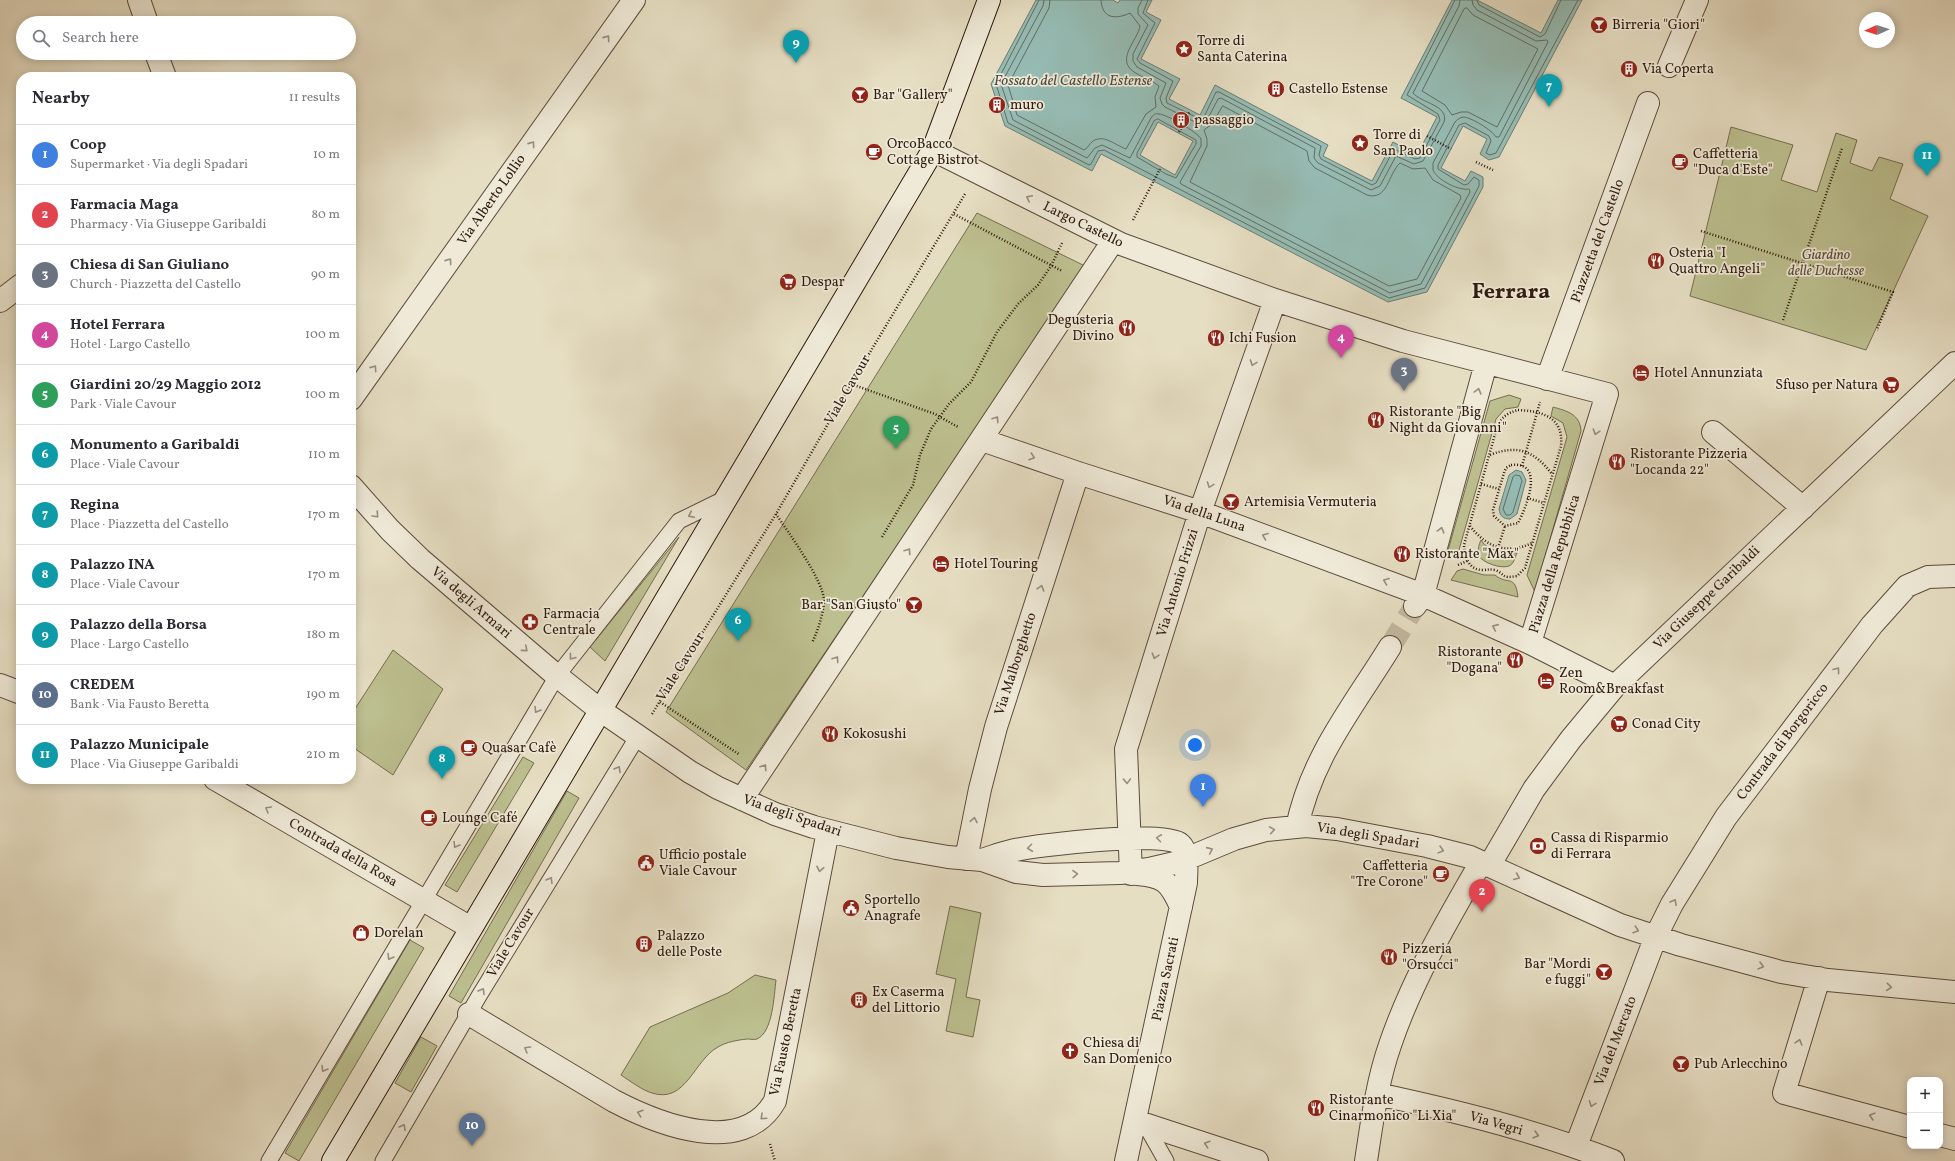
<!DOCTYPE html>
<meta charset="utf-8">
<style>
body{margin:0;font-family:Vollkorn,serif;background:#f7f7f7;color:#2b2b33}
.controls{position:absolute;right:12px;bottom:12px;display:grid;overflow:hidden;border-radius:8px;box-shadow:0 2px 10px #0003}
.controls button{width:36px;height:36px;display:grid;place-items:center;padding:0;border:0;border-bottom:1px solid #e1e1e2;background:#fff;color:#2b2b33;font:20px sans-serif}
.compass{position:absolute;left:1859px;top:12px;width:36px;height:36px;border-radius:50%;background:#fff;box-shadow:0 2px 10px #0003;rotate:267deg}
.you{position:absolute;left:1195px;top:745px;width:14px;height:14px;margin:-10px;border:3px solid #fff;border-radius:50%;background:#1a73e8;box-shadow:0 0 0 6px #1a73e833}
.badge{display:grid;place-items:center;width:26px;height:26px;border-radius:50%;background:#8f2418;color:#fff;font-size:13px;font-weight:700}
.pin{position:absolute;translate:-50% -33px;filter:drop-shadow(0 1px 2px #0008)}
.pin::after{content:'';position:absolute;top:21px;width:14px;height:12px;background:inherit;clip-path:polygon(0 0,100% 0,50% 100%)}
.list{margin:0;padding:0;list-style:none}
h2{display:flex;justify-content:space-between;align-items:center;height:52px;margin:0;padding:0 16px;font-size:17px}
h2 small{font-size:13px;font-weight:400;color:#7c7c81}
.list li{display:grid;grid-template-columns:26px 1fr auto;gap:12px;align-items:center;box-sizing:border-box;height:60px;padding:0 16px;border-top:1px solid #e1e1e2}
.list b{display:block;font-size:15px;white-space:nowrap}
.list p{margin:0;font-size:13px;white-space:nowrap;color:#7c7c81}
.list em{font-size:13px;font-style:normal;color:#7c7c81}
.icon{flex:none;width:22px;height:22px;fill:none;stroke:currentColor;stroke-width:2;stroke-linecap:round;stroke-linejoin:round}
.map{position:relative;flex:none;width:1955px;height:1161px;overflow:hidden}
.search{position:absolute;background:#fff;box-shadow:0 2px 10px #0003;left:16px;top:16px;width:340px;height:44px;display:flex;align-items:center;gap:10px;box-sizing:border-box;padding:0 14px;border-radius:22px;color:#7c7c81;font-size:15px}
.panel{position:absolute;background:#fff;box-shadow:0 2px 10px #0003;left:16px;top:72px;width:340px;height:712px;border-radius:16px}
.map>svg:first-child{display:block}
.green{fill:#bcbf8f;stroke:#766d50}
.water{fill:#96bcb4;stroke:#6d7c72;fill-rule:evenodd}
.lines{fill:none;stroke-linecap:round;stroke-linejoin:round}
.shore{stroke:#636c62;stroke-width:1}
.street-tunnel{stroke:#c2b79f;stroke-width:22;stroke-dasharray:22 11;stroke-linecap:butt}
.lane-casing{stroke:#5e4c3d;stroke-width:17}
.street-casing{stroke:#5e4c3d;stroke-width:24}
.secondary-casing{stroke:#301b10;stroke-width:24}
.path{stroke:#301b10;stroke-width:2.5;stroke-dasharray:1 2;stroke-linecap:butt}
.lane{stroke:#efead8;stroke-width:15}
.street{stroke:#efead8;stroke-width:22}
.secondary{stroke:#efead8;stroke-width:22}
.oneway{stroke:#998d7e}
.labels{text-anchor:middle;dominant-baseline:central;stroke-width:3.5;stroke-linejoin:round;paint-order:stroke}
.poi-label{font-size:14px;fill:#301b10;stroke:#efead8;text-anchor:start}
.street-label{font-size:14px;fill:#301b10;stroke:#efead8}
.park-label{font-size:14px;font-style:italic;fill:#5a4c36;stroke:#efead8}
.water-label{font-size:15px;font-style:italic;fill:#4f4b41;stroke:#efead8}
.town-label{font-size:22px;font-weight:bold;fill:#301b10;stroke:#efead8}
</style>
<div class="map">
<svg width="1955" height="1161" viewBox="0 0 1955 1161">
<rect width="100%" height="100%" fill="#e6dec3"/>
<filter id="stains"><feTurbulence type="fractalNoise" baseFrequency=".005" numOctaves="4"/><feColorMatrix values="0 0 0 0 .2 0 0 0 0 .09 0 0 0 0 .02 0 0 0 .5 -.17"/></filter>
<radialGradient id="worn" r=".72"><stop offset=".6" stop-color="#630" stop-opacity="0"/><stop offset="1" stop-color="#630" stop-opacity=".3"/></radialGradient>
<path class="green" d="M1731,127L1793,145L1781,180L1817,192L1836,133L1857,140L1850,163L1872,171L1879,157L1903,164L1890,199L1928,216L1866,350L1690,296Z
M977,213L1085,266L746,770L666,712Z
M1509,395L1521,399L1518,407L1505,409L1496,419L1459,550L1455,555L1447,554L1490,401Z
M1553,407C1567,411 1580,414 1581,431L1535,592L1527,575L1567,437L1563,423L1551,416Z
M679,537L605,661L590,647Z
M1481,540C1488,552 1504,552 1517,553C1515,557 1514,564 1509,566C1501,569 1483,563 1479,556C1477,551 1479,544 1481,540Z
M1463,569L1484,575H1495C1508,586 1515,573 1518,597L1451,580L1457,571Z
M393,650L443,689L393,775L351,746V715Z
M523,757L534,763L457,892L445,885Z
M567,791L579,798L461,1003L449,996Z
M950,906L981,913L966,997L980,1000L973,1037L946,1031L956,979L936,974Z
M410,940L424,948L299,1161L285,1153Z
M755,975L776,980C774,995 773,1032 757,1039C754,1040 750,1039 747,1039C738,1040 726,1042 718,1047C694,1060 686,1104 652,1093C642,1090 630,1081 621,1075L650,1027L728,993Z
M421,1037L437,1046L411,1092L395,1083Z"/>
<path class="water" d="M1036,0H1113L1118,3L1120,0H1152L1146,12L1161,20L1141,59L1180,79L1169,99L1200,115L1215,85L1328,145L1323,156L1372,181L1393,142L1417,155L1437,117L1401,98L1452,0H1477L1541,33L1558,0H1582L1499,157L1489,160L1480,154L1487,139L1463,126L1441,168L1465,181L1471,171L1483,177V187L1427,292L1388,302L1101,154L1092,171L1005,126L991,84ZM1158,122L1193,141L1175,175L1140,155Z
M1516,470L1522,472L1526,480L1517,514L1510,519C1503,519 1500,516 1499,509L1509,475Z"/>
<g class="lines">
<path class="shore" d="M1039,0L996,84L1008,123L1089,165L1091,164L1098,151L1104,150L1389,298L1425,288L1479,186V180L1474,177L1468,184L1464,185L1438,169V165L1459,125L1465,123L1489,136L1491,141L1486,153L1490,155L1496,153L1578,0
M1044,0L1043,6L1001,84L1013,120L1087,158L1095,148L1102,145L1130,158L1151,118C1153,115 1155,113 1159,114C1166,114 1199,133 1201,139V146L1180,182L1181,184L1390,293L1421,284L1470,192L1469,189C1459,191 1437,180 1433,170V163L1455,122C1457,120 1459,118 1463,117C1471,117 1493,131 1496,137H1499L1548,42L1547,40L1536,41L1477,10L1473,5L1472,0
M1050,0L1049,8L1008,85L1017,115L1084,150C1088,148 1089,144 1093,141C1104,134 1115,145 1126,149L1146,114L1156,107L1155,97L1159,86C1152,80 1141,77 1134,72C1115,59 1138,40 1140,26L1130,13C1117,19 1102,20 1101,0
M1142,0L1138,8V14L1148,25L1133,54V61L1137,67L1166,83L1160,98L1162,104L1165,107L1199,124L1207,120L1218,99L1221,98L1315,148L1314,158L1318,163L1371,190L1380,186L1396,156L1414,164L1423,161L1444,122C1449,105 1421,103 1413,93L1459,6L1460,0
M1148,0L1143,13L1155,23L1137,59L1140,63L1173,81L1166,98L1167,103L1200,119L1204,117L1216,92H1219L1321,146L1319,155L1321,159L1372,185L1376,183L1394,149L1415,159L1420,158L1440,120L1438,114L1407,95L1455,0
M1477,0L1479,5L1540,37L1545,34L1561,0
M1467,8L1473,15L1538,49L1497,127L1468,112H1461L1452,115L1445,105L1422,91L1464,9Z
M1223,106L1307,151L1309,161L1315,168L1367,195C1388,201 1388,174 1400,163L1413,169L1425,168L1433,180L1460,195L1461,198L1417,279L1389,286L1190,182L1207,146V139L1204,130L1212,124Z
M1158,119L1196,140V144L1176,178L1166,174L1137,157V153L1154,121Z
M1516,475L1520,476L1522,481L1513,512L1510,515H1506L1503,509L1513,477Z"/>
<path class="street-tunnel" d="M1390,647L1415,606"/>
<defs>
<path id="lane" d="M1145,1124L1166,1161
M269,1161L557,676L679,521L726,498
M383,1161L479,996L638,736"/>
<path id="street" d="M139,0L147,23
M156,53L165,77
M1669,66L1697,0
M933,150L1121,244L1275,300L1403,341L1607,394L1530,643
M0,301L21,285
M1547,379L1648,103
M351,399L634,0
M1713,432L1803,508
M982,440L1078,473L1200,512L1423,595L1530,643L1615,686
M351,486L390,530L420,559L557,676L600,710L690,772L718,788L775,814L814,827L896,848L948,857L982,860L1016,872L1043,875L1120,873L1149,869L1179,862L1234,839L1266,830L1306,826L1337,829L1427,846L1470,857L1620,925L1681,945L1781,972L1828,980L1955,992
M1415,606L1423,595L1486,363
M0,685L21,693
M215,779L471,928
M742,799L1113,241
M1297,827C1312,756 1353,707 1390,647
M966,859L980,789L996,727L1078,473
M982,860C992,857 1001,853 1011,851C1035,845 1165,830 1180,844C1189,852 1186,872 1186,883L1126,1161
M1489,866L1534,789L1571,739L1615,686L1955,363
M1131,874L1126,749L1200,512L1275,300
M1137,874C1164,876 1170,882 1181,907
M1819,978L1784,1093L1910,1127
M469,1014L614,1101C658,1124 743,1158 775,1101L828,831
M1377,1094C1456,1111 1538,1131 1613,1161
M1135,1121L1257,1161
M1940,1135L1955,1139
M1576,1146L1656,936L1672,904L1726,817L1872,625L1907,586L1928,577L1955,576
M1366,1161C1372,1122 1377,1082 1390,1045C1412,980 1447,921 1481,862"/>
<path id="secondary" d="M333,1161L933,150L989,0"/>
</defs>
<use href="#lane" class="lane-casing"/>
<use href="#street" class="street-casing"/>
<use href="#secondary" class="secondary-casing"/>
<path class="path" d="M1179,132L1190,111
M1427,136L1451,149
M1476,162L1493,170
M954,214L1062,271
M1133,220L1160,169
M1701,231L1893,292L1877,329L1878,330
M1783,320L1842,148
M851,384L935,414L958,427
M1518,410C1542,411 1564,417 1561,446L1525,568L1517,576C1500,579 1506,574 1495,570C1490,569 1487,570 1482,570C1469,570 1464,556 1464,545L1497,427C1502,417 1507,413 1518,410Z
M1490,455C1518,444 1534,451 1552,474
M1511,465C1545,461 1527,506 1518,523L1505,526L1494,516L1493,510L1504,473L1506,468Z
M1522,466L1540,402
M1481,484L1499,489
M1527,498L1544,503
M776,514C788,532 824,581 824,601C823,615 818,630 812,643
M1470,526C1486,547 1507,555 1532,543
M882,537L913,485L920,455L931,429L949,404L971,382L997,332L1018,304L1038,285L1051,266L1062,243
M1498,548L1505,526
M1458,565L1467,561
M660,702L740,755
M652,714L776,514L851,384L965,194
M770,1144L775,1161"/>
<use href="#lane" class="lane"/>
<use href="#street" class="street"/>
<use href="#secondary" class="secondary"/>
</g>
<defs><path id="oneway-chevron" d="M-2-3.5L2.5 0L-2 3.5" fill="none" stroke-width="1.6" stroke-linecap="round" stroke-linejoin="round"/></defs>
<g class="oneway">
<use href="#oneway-chevron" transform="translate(607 38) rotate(-55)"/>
<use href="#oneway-chevron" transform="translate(532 144) rotate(-55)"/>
<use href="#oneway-chevron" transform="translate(1029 198) rotate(-153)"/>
<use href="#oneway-chevron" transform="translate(449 261) rotate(-55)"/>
<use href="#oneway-chevron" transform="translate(1253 363) rotate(110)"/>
<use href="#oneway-chevron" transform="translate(374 368) rotate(-55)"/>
<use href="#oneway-chevron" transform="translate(1478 391) rotate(-75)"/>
<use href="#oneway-chevron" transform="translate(996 419) rotate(-57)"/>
<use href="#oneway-chevron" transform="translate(1596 432) rotate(107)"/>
<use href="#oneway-chevron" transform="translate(1032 457) rotate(19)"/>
<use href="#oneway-chevron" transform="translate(1210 485) rotate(110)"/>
<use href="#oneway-chevron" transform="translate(376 515) rotate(47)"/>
<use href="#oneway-chevron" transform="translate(691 515) rotate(154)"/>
<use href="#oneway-chevron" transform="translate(1441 530) rotate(-75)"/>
<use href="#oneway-chevron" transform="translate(1265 536) rotate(-159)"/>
<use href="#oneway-chevron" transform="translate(908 551) rotate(-56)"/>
<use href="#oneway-chevron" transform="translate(1386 581) rotate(-159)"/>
<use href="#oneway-chevron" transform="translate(1041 588) rotate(-72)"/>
<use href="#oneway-chevron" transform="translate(1495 627) rotate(-156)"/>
<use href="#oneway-chevron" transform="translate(525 649) rotate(40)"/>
<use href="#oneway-chevron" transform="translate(1155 656) rotate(107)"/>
<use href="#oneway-chevron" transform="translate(572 657) rotate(128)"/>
<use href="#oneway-chevron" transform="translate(836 659) rotate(-56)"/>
<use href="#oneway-chevron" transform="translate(1837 670) rotate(-53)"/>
<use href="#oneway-chevron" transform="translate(537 710) rotate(121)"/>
<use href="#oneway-chevron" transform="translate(764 767) rotate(-56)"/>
<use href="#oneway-chevron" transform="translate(618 769) rotate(-59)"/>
<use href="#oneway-chevron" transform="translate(1127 781) rotate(88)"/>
<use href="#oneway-chevron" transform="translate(268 809) rotate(-150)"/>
<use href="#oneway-chevron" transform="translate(974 820) rotate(-79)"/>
<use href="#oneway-chevron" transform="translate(1272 830) rotate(-9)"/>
<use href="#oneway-chevron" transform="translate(1159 838) rotate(-172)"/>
<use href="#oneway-chevron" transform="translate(456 845) rotate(121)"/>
<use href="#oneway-chevron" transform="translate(1030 848) rotate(173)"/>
<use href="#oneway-chevron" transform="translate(1210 850) rotate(-24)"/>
<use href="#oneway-chevron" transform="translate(1441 850) rotate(15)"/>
<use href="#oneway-chevron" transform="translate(820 869) rotate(101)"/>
<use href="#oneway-chevron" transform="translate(1075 874) rotate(-1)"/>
<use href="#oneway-chevron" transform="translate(1517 877) rotate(23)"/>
<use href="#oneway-chevron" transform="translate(550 880) rotate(-59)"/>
<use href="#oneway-chevron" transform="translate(1674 902) rotate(-60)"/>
<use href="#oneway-chevron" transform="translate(1636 930) rotate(18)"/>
<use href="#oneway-chevron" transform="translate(390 957) rotate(121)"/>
<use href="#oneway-chevron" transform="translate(1761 966) rotate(15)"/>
<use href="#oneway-chevron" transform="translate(1889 987) rotate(5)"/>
<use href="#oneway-chevron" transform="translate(482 991) rotate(-59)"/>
<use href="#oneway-chevron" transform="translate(1799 1042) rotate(-73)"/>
<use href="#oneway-chevron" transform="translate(527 1049) rotate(-149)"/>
<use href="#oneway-chevron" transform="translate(324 1069) rotate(121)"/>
<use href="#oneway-chevron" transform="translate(1592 1104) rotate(111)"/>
<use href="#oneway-chevron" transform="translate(640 1113) rotate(-161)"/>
<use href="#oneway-chevron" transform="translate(1872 1116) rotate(-165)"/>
<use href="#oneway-chevron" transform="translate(763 1117) rotate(138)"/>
<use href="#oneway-chevron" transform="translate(403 1127) rotate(-60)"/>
<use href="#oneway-chevron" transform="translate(1536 1135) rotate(16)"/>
<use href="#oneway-chevron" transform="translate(1207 1144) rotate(-162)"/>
</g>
<defs>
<symbol id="bar-disc" viewBox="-11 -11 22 22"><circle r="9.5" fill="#8f2418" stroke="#efead8"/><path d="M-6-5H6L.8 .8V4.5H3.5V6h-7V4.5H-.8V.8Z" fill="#fff"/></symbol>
<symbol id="sight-disc" viewBox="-11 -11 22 22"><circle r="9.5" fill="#8f2418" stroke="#efead8"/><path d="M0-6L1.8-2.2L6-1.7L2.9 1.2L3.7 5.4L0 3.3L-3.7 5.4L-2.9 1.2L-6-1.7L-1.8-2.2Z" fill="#fff"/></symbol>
<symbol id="building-disc" viewBox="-11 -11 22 22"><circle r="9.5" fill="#8f2418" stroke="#efead8"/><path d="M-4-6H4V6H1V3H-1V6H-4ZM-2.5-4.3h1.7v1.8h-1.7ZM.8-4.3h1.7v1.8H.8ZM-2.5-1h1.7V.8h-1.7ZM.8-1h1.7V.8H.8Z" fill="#fff"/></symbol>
<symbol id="cafe-disc" viewBox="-11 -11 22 22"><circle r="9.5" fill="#8f2418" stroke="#efead8"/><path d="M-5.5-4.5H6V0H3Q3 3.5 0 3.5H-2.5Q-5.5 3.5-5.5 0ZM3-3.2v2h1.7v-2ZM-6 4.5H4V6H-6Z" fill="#fff"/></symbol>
<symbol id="restaurant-disc" viewBox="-11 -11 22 22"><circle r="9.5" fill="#8f2418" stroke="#efead8"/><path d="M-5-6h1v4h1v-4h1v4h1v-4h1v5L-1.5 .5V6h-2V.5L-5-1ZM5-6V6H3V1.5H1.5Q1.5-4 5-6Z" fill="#fff"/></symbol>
<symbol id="supermarket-disc" viewBox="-11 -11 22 22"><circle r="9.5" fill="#8f2418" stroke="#efead8"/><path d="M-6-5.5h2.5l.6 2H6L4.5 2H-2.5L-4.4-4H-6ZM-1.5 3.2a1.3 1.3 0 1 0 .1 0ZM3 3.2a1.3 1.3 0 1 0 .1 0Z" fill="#fff"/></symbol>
<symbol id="hotel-disc" viewBox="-11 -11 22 22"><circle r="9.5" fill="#8f2418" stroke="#efead8"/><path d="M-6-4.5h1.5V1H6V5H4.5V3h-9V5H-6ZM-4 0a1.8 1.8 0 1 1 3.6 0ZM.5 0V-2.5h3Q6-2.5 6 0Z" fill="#fff"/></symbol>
<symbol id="pharmacy-disc" viewBox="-11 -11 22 22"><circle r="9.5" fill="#8f2418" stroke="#efead8"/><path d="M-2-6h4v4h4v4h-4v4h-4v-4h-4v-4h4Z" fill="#fff"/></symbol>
<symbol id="bank-disc" viewBox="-11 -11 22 22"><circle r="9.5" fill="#8f2418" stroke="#efead8"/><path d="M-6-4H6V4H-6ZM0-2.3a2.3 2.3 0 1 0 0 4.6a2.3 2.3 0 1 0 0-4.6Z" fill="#fff"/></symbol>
<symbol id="civic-disc" viewBox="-11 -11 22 22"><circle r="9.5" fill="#8f2418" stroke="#efead8"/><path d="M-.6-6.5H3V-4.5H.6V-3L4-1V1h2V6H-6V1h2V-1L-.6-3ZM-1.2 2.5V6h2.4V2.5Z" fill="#fff"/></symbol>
<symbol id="shop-disc" viewBox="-11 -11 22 22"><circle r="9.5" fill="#8f2418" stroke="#efead8"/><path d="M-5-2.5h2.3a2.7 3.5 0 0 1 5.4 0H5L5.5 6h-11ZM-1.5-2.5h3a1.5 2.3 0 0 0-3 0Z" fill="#fff"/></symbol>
<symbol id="church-disc" viewBox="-11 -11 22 22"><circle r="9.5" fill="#8f2418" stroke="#efead8"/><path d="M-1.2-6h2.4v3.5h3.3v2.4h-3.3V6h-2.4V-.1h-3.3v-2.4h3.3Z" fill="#fff"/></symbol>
</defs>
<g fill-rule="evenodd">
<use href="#bar-disc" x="1589" y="15" width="20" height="20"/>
<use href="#sight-disc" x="1174" y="39" width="20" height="20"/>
<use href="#building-disc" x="1619" y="59" width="20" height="20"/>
<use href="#building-disc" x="1266" y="79" width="20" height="20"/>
<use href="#bar-disc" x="850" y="85" width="20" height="20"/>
<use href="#building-disc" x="987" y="95" width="20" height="20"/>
<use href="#building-disc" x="1171" y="110" width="20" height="20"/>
<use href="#sight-disc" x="1350" y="133" width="20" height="20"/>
<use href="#cafe-disc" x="864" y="142" width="20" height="20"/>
<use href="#cafe-disc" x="1670" y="152" width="20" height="20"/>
<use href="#restaurant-disc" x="1646" y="251" width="20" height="20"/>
<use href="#supermarket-disc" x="778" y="272" width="20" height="20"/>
<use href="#restaurant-disc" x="1117" y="318" width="20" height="20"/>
<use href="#restaurant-disc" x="1206" y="328" width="20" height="20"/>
<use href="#hotel-disc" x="1631" y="363" width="20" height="20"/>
<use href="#supermarket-disc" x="1881" y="375" width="20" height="20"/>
<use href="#restaurant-disc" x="1366" y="410" width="20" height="20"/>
<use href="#restaurant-disc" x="1607" y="452" width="20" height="20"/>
<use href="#bar-disc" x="1221" y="492" width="20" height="20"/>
<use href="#restaurant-disc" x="1392" y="544" width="20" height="20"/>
<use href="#hotel-disc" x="931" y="554" width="20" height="20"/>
<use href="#bar-disc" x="904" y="595" width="20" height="20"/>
<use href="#pharmacy-disc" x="520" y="612" width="20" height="20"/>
<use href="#restaurant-disc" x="1505" y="650" width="20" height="20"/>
<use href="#hotel-disc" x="1536" y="671" width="20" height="20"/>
<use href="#supermarket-disc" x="1609" y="714" width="20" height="20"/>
<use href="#restaurant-disc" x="820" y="724" width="20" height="20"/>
<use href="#cafe-disc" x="459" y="738" width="20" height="20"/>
<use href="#cafe-disc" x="419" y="808" width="20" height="20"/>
<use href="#bank-disc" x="1528" y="836" width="20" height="20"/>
<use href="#civic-disc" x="636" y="853" width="20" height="20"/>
<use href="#cafe-disc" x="1431" y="864" width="20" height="20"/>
<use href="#civic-disc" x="841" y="898" width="20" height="20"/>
<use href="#shop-disc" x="351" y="923" width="20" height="20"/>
<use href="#building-disc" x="634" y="934" width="20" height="20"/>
<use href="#restaurant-disc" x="1379" y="947" width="20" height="20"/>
<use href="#bar-disc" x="1594" y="962" width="20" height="20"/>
<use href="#building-disc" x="849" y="990" width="20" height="20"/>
<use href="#church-disc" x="1060" y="1041" width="20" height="20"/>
<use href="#bar-disc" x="1671" y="1054" width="20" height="20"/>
<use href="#restaurant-disc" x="1306" y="1098" width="20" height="20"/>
</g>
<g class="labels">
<g class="poi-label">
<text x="1612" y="25">Birreria "Giori"</text>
<text x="1197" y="41">Torre di<tspan x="1197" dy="16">Santa Caterina</tspan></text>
<text x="1642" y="69">Via Coperta</text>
<text x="1289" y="89">Castello Estense</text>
<text x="873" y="95">Bar "Gallery"</text>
<text x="1010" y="105">muro</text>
<text x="1194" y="120">passaggio</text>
<text x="1373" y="135">Torre di<tspan x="1373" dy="16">San Paolo</tspan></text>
<text x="887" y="144">OrcoBacco<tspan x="887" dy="16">Cottage Bistrot</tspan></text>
<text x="1693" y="154">Caffetteria<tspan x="1693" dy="16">"Duca d'Este"</tspan></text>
<text x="1669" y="253">Osteria "I<tspan x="1669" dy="16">Quattro Angeli"</tspan></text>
<text x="801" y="282">Despar</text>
<text x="1114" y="320" text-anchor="end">Degusteria<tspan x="1114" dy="16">Divino</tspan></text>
<text x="1229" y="338">Ichi Fusion</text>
<text x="1654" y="373">Hotel Annunziata</text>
<text x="1878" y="385" text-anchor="end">Sfuso per Natura</text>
<text x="1389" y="412">Ristorante "Big<tspan x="1389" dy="16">Night da Giovanni"</tspan></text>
<text x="1630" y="454">Ristorante Pizzeria<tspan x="1630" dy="16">"Locanda 22"</tspan></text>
<text x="1244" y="502">Artemisia Vermuteria</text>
<text x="1415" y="554">Ristorante "Max"</text>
<text x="954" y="564">Hotel Touring</text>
<text x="901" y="605" text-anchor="end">Bar "San Giusto"</text>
<text x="543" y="614">Farmacia<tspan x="543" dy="16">Centrale</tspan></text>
<text x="1502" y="652" text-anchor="end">Ristorante<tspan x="1502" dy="16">"Dogana"</tspan></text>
<text x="1559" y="673">Zen<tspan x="1559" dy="16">Room&amp;Breakfast</tspan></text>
<text x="1632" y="724">Conad City</text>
<text x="843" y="734">Kokosushi</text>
<text x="482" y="748">Quasar Cafè</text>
<text x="442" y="818">Lounge Café</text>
<text x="1551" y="838">Cassa di Risparmio<tspan x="1551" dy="16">di Ferrara</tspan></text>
<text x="659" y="855">Ufficio postale<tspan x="659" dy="16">Viale Cavour</tspan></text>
<text x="1428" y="866" text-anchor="end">Caffetteria<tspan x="1428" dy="16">"Tre Corone"</tspan></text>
<text x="864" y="900">Sportello<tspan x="864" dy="16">Anagrafe</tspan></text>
<text x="374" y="933">Dorelan</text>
<text x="657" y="936">Palazzo<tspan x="657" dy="16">delle Poste</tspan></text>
<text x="1402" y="949">Pizzeria<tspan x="1402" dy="16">"Orsucci"</tspan></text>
<text x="1591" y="964" text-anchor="end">Bar "Mordi<tspan x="1591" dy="16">e fuggi"</tspan></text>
<text x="872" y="992">Ex Caserma<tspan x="872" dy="16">del Littorio</tspan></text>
<text x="1083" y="1043">Chiesa di<tspan x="1083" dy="16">San Domenico</tspan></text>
<text x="1694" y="1064">Pub Arlecchino</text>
<text x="1329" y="1100">Ristorante<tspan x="1329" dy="16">Cinarmonico "Li Xia"</tspan></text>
</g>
<g class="street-label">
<text transform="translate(492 200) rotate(-55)">Via Alberto Lollio</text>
<text transform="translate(1083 225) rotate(26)">Largo Castello</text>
<text transform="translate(1598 241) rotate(-70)">Piazzetta del Castello</text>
<text transform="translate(848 390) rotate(-60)">Viale Cavour</text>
<text transform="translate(1204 514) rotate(19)">Via della Luna</text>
<text transform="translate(1555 564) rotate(-73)">Piazza della Repubblica</text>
<text transform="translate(1178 583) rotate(-73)">Via Antonio Frizzi</text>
<text transform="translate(1707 598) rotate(-44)">Via Giuseppe Garibaldi</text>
<text transform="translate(471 603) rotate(41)">Via degli Armari</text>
<text transform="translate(1016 664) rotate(-72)">Via Malborghetto</text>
<text transform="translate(681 667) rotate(-58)">Viale Cavour</text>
<text transform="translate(1783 742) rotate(-53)">Contrada di Borgoricco</text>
<text transform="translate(792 816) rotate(19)">Via degli Spadari</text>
<text transform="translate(1368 836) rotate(9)">Via degli Spadari</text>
<text transform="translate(343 853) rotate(30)">Contrada della Rosa</text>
<text transform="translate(511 943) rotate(-59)">Viale Cavour</text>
<text transform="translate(1166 979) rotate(-78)">Piazza Sacrati</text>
<text transform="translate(1616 1041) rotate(-69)">Via del Mercato</text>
<text transform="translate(786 1042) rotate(-78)">Via Fausto Beretta</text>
<text transform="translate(1496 1124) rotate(16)">Via Vegri</text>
</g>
<g class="park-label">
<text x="1826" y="255">Giardino<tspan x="1826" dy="16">delle Duchesse</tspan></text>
</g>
<g class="water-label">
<text x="1073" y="81">Fossato del Castello Estense</text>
</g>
<g class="town-label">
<text x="1511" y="292">Ferrara</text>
</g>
</g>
<rect width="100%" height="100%" filter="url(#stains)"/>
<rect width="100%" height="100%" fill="url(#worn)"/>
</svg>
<div class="controls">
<button>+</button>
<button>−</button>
</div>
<svg class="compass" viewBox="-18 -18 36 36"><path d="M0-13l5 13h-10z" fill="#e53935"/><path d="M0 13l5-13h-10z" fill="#7c7c81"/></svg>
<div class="you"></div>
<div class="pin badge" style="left:1203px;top:807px;background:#3f7fe0">1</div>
<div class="pin badge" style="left:1482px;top:912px;background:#e0444e">2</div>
<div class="pin badge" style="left:1404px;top:391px;background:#6b7280">3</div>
<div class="pin badge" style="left:1341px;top:358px;background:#d1479c">4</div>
<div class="pin badge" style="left:896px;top:449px;background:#2e9e5b">5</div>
<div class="pin badge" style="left:738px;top:641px;background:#0f9aa8">6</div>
<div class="pin badge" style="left:1549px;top:107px;background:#0f9aa8">7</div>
<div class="pin badge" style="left:442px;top:779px;background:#0f9aa8">8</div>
<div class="pin badge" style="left:796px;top:63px;background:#0f9aa8">9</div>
<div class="pin badge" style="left:472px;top:1146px;background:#5c6f8a">10</div>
<div class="pin badge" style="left:1927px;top:176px;background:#0f9aa8">11</div>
<div class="search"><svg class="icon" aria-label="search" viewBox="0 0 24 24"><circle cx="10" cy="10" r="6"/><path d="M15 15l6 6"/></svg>Search here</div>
<section class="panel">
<h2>Nearby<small>11 results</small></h2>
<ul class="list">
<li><span class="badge" style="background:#3f7fe0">1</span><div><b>Coop</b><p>Supermarket · Via degli Spadari</p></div><em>10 m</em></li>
<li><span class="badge" style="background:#e0444e">2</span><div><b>Farmacia Maga</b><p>Pharmacy · Via Giuseppe Garibaldi</p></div><em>80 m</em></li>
<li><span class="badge" style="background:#6b7280">3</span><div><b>Chiesa di San Giuliano</b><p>Church · Piazzetta del Castello</p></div><em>90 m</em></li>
<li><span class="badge" style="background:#d1479c">4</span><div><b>Hotel Ferrara</b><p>Hotel · Largo Castello</p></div><em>100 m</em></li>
<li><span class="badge" style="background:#2e9e5b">5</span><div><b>Giardini 20/29 Maggio 2012</b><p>Park · Viale Cavour</p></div><em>100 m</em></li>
<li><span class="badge" style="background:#0f9aa8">6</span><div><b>Monumento a Garibaldi</b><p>Place · Viale Cavour</p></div><em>110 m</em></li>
<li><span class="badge" style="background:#0f9aa8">7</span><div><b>Regina</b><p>Place · Piazzetta del Castello</p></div><em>170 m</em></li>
<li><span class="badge" style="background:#0f9aa8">8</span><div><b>Palazzo INA</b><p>Place · Viale Cavour</p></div><em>170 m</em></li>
<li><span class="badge" style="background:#0f9aa8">9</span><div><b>Palazzo della Borsa</b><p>Place · Largo Castello</p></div><em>180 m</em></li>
<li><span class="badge" style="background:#5c6f8a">10</span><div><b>CREDEM</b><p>Bank · Via Fausto Beretta</p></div><em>190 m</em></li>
<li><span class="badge" style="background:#0f9aa8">11</span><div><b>Palazzo Municipale</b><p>Place · Via Giuseppe Garibaldi</p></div><em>210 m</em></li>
</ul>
</section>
</div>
